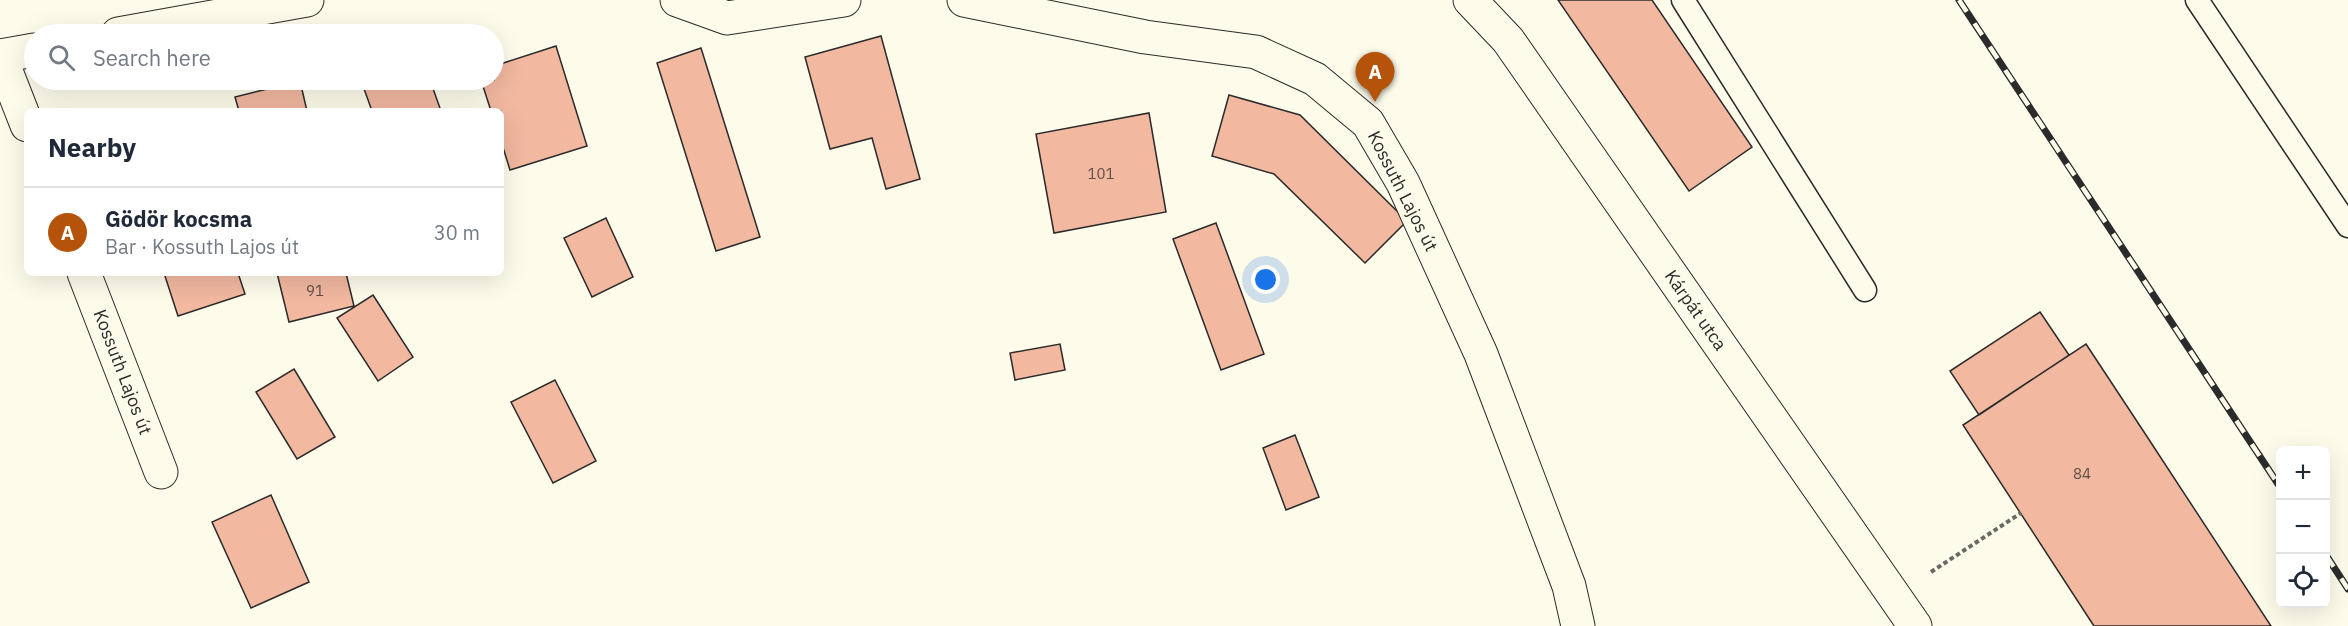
<!DOCTYPE html>
<meta charset="utf-8">
<style>
body{margin:0;font-family:"IBM Plex Sans",sans-serif;background:#f6f6f7;color:#1f2937}
.controls{position:absolute;right:18px;bottom:18px;display:grid;overflow:hidden;border-radius:9px;box-shadow:0 6px 24px #0002}
.controls button{width:54px;height:54px;display:grid;place-items:center;padding:0;border:0;border-bottom:2px solid #e0e1e3;background:#fff;color:#1f2937;font:30px sans-serif}
.you{position:absolute;left:1266px;top:280px;width:21px;height:21px;margin:-15px;border:4px solid #fff;border-radius:50%;background:#1a73e8;box-shadow:0 0 0 9px #1a73e833}
.badge{display:grid;place-items:center;width:39px;height:39px;border-radius:50%;background:#b45309;color:#fff;font-size:20px;font-weight:700}
.pin{position:absolute;translate:-50% -50px;filter:drop-shadow(0 2px 3px #0008)}
.pin::after{content:'';position:absolute;top:32px;width:21px;height:18px;background:inherit;clip-path:polygon(0 0,100% 0,50% 100%)}
.list{margin:0;padding:0;list-style:none}
h2{display:flex;justify-content:space-between;align-items:center;height:78px;margin:0;padding:0 24px;font-size:26px}
h2 small{font-size:20px;font-weight:400;color:#747a83}
.list li{display:grid;grid-template-columns:39px 1fr auto;gap:18px;align-items:center;box-sizing:border-box;height:90px;padding:0 24px;border-top:2px solid #e0e1e3}
.list b{display:block;font-size:22px;white-space:nowrap}
.list p{margin:0;font-size:20px;white-space:nowrap;color:#747a83}
.list em{font-size:20px;font-style:normal;color:#747a83}
.icon{flex:none;width:33px;height:33px;fill:none;stroke:currentColor;stroke-width:2;stroke-linecap:round;stroke-linejoin:round}
.map{position:relative;flex:none;width:2348px;height:626px;overflow:hidden}
.search{position:absolute;background:#fff;box-shadow:0 6px 24px #0002;left:24px;top:24px;width:480px;height:66px;display:flex;align-items:center;gap:15px;box-sizing:border-box;padding:0 21px;border-radius:33px;color:#747a83;font-size:22px}
.panel{position:absolute;background:#fff;box-shadow:0 6px 24px #0002;left:24px;top:108px;width:480px;height:168px;border-radius:9px}
.map>svg:first-child{display:block}
.building{fill:#f2b8a0;stroke:#2b2b2b;stroke-width:1.5}
.lines{fill:none;stroke-linecap:round;stroke-linejoin:round}
.lane-casing{stroke:#2b2b2b;stroke-width:25}
.street-casing{stroke:#2b2b2b;stroke-width:35}
.secondary-casing{stroke:#2b2b2b;stroke-width:35}
.path{stroke:#6a6964;stroke-width:4;stroke-dasharray:4.5 3;stroke-linecap:butt}
.lane{stroke:#fdfbea;stroke-width:22}
.street{stroke:#fdfbea;stroke-width:33}
.secondary{stroke:#fdfbea;stroke-width:33}
.rail-casing{stroke:#2b2b2b;stroke-width:7}
.rail{stroke:#fdfbea;stroke-width:4.5;stroke-dasharray:14;stroke-linecap:butt}
.labels{text-anchor:middle;dominant-baseline:central;stroke-width:4.5;stroke-linejoin:round;paint-order:stroke}
.number-label{font-size:15px;fill:#5d4e48}
.street-label{font-size:18px;fill:#2b2b2b;stroke:#fdfbea}
</style>
<div class="map">
<svg width="2348" height="626" viewBox="0 0 2348 626">
<rect width="100%" height="100%" fill="#fdfbea"/>
<path class="building" d="M1558,0H1652L1752,147L1689,191Z
M881,36L920,179L886,189L872,138L830,149L805,57Z
M556,46L587,146L510,170L501,141V111H491L481,80H494V66Z
M701,48L760,237L716,251L657,63Z
M380,80H430L441,111H372L363,86Z
M300,81L307,111H239L235,97Z
M1229,95L1300,115L1407,221L1365,263L1274,174L1212,156Z
M1149,113L1166,212L1054,233L1036,134Z
M606,218L633,277L592,297L564,238Z
M1216,223L1264,354L1221,370L1173,239Z
M164,273H238L245,294L178,316Z
M277,273H346L354,306L289,322Z
M373,295L413,357L378,381L337,318Z
M2040,312L2069,355L1979,415L1950,371Z
M1060,344L1065,370L1015,380L1010,353Z
M2086,344L2144,432L2271,626H2094L2092,623L1963,425Z
M294,369L335,437L297,459L256,392Z
M555,380L596,461L553,483L511,402Z
M1295,435L1319,497L1286,510L1263,448Z
M271,495L309,582L251,608L212,522Z"/>
<g class="lines">
<defs>
<path id="lane" d="M1683,0L1865,290
M2197,0L2348,226"/>
<path id="street" d="M677,0L727,18L844,0
M964,0L1145,37L1256,52L1315,79L1368,123L1403,183L1481,354L1569,586L1578,626
M1470,0L1508,40L1915,626
M0,56L27,125
M84,273L161,472"/>
<path id="secondary" d="M118,34L307,0
M0,56L34,50"/>
</defs>
<use href="#lane" class="lane-casing"/>
<use href="#street" class="street-casing"/>
<use href="#secondary" class="secondary-casing"/>
<path class="path" d="M1931,572L2021,513"/>
<use href="#lane" class="lane"/>
<use href="#street" class="street"/>
<use href="#secondary" class="secondary"/>
<defs>
<path id="rail" d="M1959,0L2280,487
M2326,555L2348,589"/>
</defs>
<use href="#rail" class="rail-casing"/>
<use href="#rail" class="rail"/>
</g>
<g class="labels">
<g class="number-label">
<text x="1101" y="173">101</text>
<text x="315" y="290">91</text>
<text x="2082" y="473">84</text>
</g>
<g class="street-label">
<text transform="translate(1403 191) rotate(63)">Kossuth Lajos út</text>
<text transform="translate(1696 310) rotate(55)">Kárpát utca</text>
<text transform="translate(123 372) rotate(69)">Kossuth Lajos út</text>
</g>
</g>
</svg>
<div class="controls">
<button>+</button>
<button>−</button>
<button><svg class="icon" aria-label="locate" viewBox="0 0 24 24"><circle cx="12" cy="12" r="6"/><path d="M12 2v4M12 18v4M2 12h4M18 12h4"/></svg></button>
</div>
<div class="you"></div>
<div class="pin badge" style="left:1375px;top:102px">A</div>
<div class="search"><svg class="icon" aria-label="search" viewBox="0 0 24 24"><circle cx="10" cy="10" r="6"/><path d="M15 15l6 6"/></svg>Search here</div>
<section class="panel">
<h2>Nearby<small></small></h2>
<ul class="list">
<li><span class="badge">A</span><div><b>Gödör kocsma</b><p>Bar · Kossuth Lajos út</p></div><em>30 m</em></li>
</ul>
</section>
</div>
